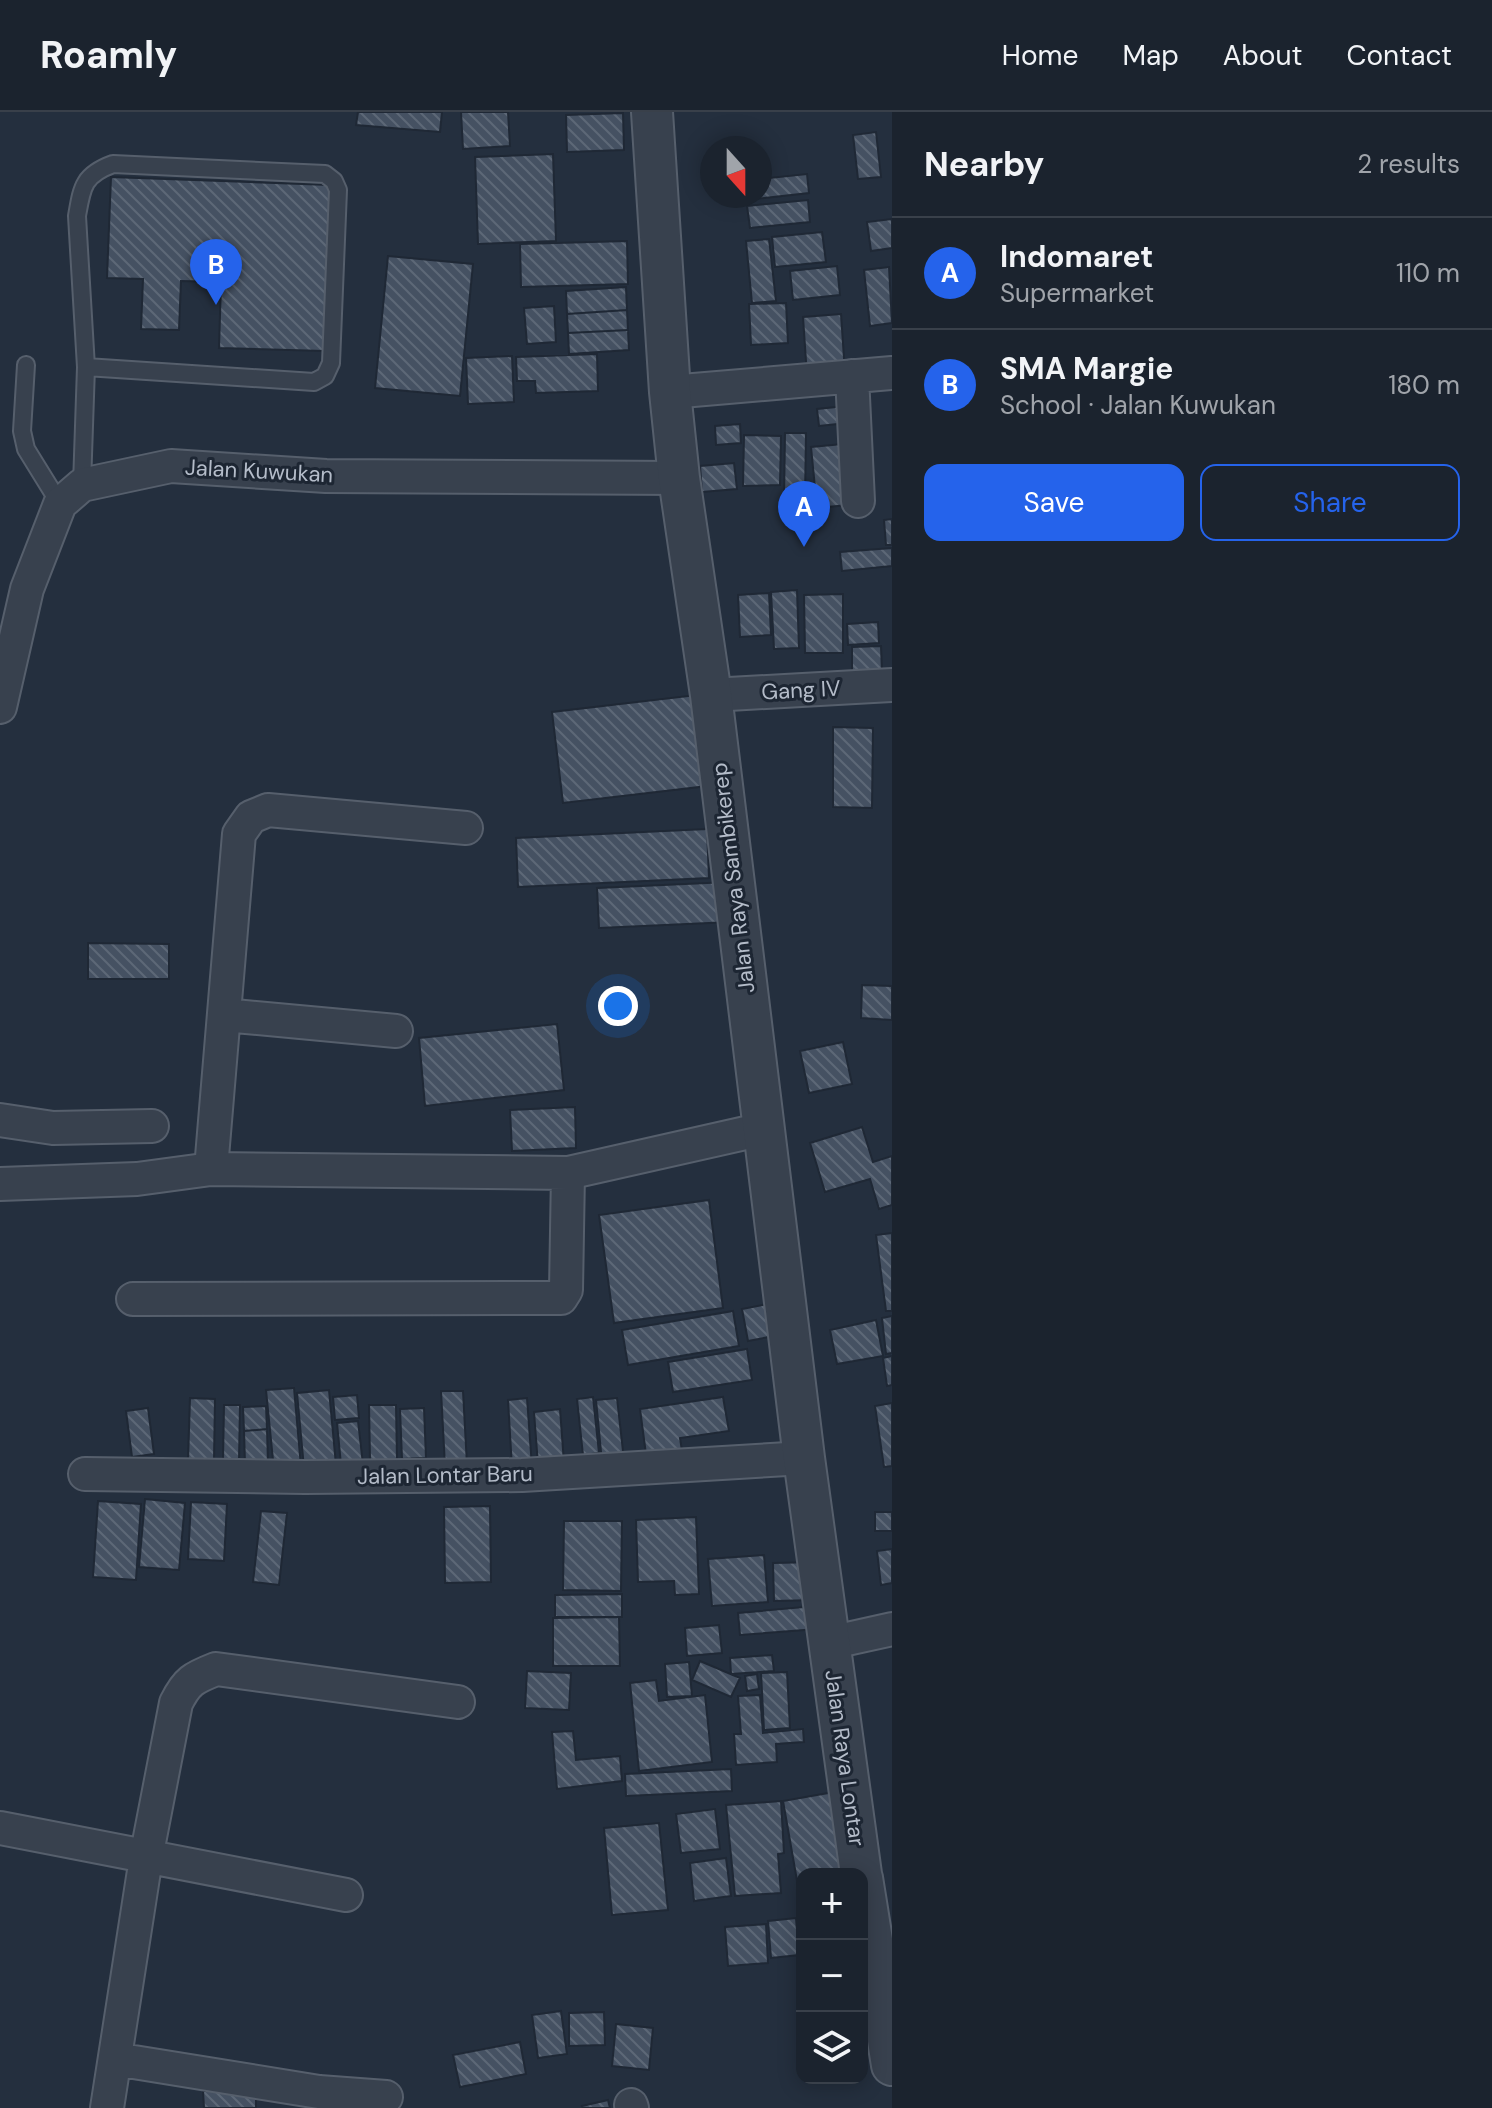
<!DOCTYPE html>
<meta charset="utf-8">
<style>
body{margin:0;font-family:"DM Sans",sans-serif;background:#242b36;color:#f1f3f6}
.controls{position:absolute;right:24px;bottom:24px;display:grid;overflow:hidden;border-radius:16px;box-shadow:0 4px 20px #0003}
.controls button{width:72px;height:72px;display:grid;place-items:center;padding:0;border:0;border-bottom:2px solid #39404a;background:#1b232e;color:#f1f3f6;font:40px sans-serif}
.compass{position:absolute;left:700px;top:24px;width:72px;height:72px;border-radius:50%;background:#1b232e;box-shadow:0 4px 20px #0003;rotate:159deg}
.you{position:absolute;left:618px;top:894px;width:28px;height:28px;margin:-20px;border:6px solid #fff;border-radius:50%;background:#1a73e8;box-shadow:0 0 0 12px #1a73e833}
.badge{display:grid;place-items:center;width:52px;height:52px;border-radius:50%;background:#2563eb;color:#fff;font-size:26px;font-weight:700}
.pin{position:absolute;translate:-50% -66px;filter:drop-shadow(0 2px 4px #0008)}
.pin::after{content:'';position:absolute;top:42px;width:28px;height:24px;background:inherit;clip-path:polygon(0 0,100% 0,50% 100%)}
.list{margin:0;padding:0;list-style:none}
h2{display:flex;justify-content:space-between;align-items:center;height:104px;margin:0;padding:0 32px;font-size:34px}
h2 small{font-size:26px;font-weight:400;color:#a0a4aa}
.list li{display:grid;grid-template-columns:52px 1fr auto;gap:24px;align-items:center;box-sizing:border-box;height:112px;padding:0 32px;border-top:2px solid #39404a}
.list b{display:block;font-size:30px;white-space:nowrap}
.list p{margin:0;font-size:26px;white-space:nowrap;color:#a0a4aa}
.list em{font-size:26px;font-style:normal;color:#a0a4aa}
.actions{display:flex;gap:16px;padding:24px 32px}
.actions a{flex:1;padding:18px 0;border:2px solid #2563eb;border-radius:16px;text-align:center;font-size:28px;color:#2563eb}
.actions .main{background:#2563eb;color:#fff}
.icon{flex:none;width:44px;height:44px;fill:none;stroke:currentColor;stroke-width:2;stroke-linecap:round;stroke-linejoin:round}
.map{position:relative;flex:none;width:892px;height:1996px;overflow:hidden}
header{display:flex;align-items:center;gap:48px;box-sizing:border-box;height:112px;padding:0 40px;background:#1b232e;border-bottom:2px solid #39404a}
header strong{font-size:38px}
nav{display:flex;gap:44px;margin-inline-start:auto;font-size:28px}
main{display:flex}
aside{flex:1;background:#1b232e}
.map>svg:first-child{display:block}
.building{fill:url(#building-back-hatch);stroke:#1f2835;stroke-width:2}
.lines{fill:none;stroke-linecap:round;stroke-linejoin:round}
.service-casing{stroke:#565f6c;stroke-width:20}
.minor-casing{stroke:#565f6c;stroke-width:36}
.tertiary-casing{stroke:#565f6c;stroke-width:44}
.service{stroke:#38414e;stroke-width:16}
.minor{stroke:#38414e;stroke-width:32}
.tertiary{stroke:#38414e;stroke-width:40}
.labels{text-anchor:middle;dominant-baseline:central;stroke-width:6;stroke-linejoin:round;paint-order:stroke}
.street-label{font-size:22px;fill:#b4bcc9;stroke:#1d2633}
</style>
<header>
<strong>Roamly</strong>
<nav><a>Home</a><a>Map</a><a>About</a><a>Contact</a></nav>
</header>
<main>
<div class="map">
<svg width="892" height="1996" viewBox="0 0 892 1996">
<defs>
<pattern id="building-back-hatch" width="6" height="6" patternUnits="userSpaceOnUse" patternTransform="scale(2)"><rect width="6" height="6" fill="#455162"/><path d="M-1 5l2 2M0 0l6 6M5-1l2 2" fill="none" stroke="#5d6877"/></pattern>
</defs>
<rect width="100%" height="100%" fill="#242f3e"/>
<path class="building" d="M358,0H442L440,20L356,13Z
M461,0H508L510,34L463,37Z
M623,1L624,38L567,40L566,3Z
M876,20L881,65L858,67L853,23Z
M553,42L556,129L478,132L475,45Z
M807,62L809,81L747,88L746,84H760V67Z
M111,65L330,73L324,239L219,236L221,170L181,169L179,218L141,217L143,167L107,166Z
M808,88L810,110L750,116L747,94Z
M892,107V136L871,139L867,110Z
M822,120L826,150L775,155L772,125Z
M769,127L776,189L752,191L746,129Z
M627,129L628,172L521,175L520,132Z
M388,144L473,152L460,284L375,276Z
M837,154L840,183L793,188L790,159Z
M889,155L892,211L870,214L864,158Z
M626,175L627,198L567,202L566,179Z
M786,191L788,231L751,233L749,192Z
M554,194L556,230L527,232L524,196Z
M627,198L628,218L568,221L567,202Z
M841,202L845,261L807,264L803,205Z
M628,218L629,238L569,242L568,221Z
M597,242L598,279L536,281L535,269H517L516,245Z
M512,244L514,290L468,292L466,246Z
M846,294L847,311L819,314L817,297Z
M740,312L741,331L716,333L715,314Z
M785,321H806L805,387H784Z
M744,323L781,324L780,373L743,374Z
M843,332L848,393L817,396L811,335Z
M734,351L737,377L702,380L700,354Z
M892,407V433H886L884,408Z
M892,436V454L842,459L840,440Z
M797,478L799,536L774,537L771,480Z
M769,481L771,523L740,525L738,483Z
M843,482V541H805L804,483Z
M878,510L879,531L848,533L847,512Z
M881,534L882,559L852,560V535Z
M705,582L716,673L563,691L552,600Z
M833,615L873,616L872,696L833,695Z
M707,717L709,766L518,775L516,726Z
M729,770L731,810L599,816L597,776Z
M88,831L169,832V867H88Z
M862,873L892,874V908L861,906Z
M557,912L564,978L425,994L419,926Z
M843,930L852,972L809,981L800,939Z
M575,995L576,1036L512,1039L510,998Z
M862,1015L873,1050L892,1044V1093L879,1097L870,1067L825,1080L810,1031Z
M709,1088L723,1196L614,1211L599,1103Z
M892,1121V1199H886L876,1123Z
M779,1190L785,1222L748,1229L742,1197Z
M733,1199L739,1234L628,1253L622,1218Z
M892,1204V1241L886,1242L882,1206Z
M876,1208L883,1244L837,1252L830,1218Z
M747,1237L752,1268L673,1280L668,1250Z
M892,1244V1273L887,1274L883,1246Z
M294,1276L301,1355L274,1358L266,1278Z
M329,1278L336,1353L304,1356L297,1281Z
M441,1279H463L467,1353L445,1354Z
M357,1283L359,1306L335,1308L333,1285Z
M593,1285L599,1341L583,1343L577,1287Z
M723,1285L729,1319L680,1326L683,1345L647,1350L640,1297Z
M190,1286L215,1287L214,1348H188Z
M527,1286L532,1355L512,1356L508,1288Z
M617,1286L624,1348L602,1350L596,1288Z
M892,1291V1354L884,1355L875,1294Z
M224,1293H240L239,1349L223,1348Z
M369,1293H396L397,1348H370Z
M266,1294L267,1317L244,1319L243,1295Z
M148,1296L154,1342L132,1345L126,1299Z
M424,1296L426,1346L402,1347L400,1297Z
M560,1297L564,1351L538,1353L534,1300Z
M358,1309L364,1361L342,1363L337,1311Z
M267,1317L268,1351L245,1352L244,1319Z
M145,1387L185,1391L179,1458L139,1455Z
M98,1389L141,1392L136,1468L93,1465Z
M191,1390L227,1392L224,1449L188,1447Z
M490,1394L491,1470L445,1471L444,1395Z
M261,1399L287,1401L279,1473L253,1470Z
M875,1400H892V1419H875Z
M696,1405L699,1482L675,1483L674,1469L638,1470L636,1408Z
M564,1409H622L621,1479L563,1478Z
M892,1437V1471L881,1473L877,1439Z
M764,1443L768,1490L712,1494L708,1447Z
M817,1450V1488L774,1489L773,1451Z
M622,1482V1505H555V1483Z
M815,1494L817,1517L740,1523L738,1501Z
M619,1505L620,1554H553V1506Z
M719,1513L722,1541L687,1544L685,1516Z
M772,1543L774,1559L731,1562L730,1546Z
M700,1549L740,1566L731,1585L692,1568Z
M689,1550L692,1584L667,1585L665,1552Z
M527,1559L571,1561L569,1598L525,1596Z
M787,1560L790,1616L764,1618L761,1561Z
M757,1562L759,1577L747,1579L745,1564Z
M656,1568L659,1589L705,1583L712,1650L639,1659L630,1571Z
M760,1583L763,1621L803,1617L804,1630L776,1632L777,1650L736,1653L734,1622H741L738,1584Z
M573,1619L576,1648L620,1644L622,1669L557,1677L552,1620Z
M731,1657L732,1679L626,1684L625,1662Z
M834,1680L849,1762H802V1797L783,1689Z
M781,1689L784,1741L778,1742L781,1781L735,1784L726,1693Z
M715,1697L720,1737L681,1741L676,1702Z
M659,1711L668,1798L612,1803L604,1716Z
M726,1746L731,1784L694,1789L690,1751Z
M796,1806L799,1843L771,1846L768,1809Z
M766,1812L768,1851L728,1854L725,1815Z
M561,1899L567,1942L538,1946L532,1903Z
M604,1900L605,1933L569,1934V1901Z
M616,1912L653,1916L649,1958L612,1954Z
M520,1930L526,1962L460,1975L453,1943Z
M256,1977V1996H204L203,1979Z
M608,1988L610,1996H583L582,1994Z"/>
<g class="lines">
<defs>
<path id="service" d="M26,253L22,319L26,337L60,392
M82,373L86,255L77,104C82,75 83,63 113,52L325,62L334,69L338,78L331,251L325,264L314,270L86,255"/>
<path id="minor" d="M852,264L858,389
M670,280L892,261
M711,583L892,573
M0,595L27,477L60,392L82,373L171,354L326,364L679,366
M224,903L396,919
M0,1008L53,1016L152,1014
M211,1057L239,722L251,705L268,698L466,716
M0,1072L137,1067L211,1057L568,1061L763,1017
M133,1187L561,1186L566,1178L568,1061
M85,1362L305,1365L522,1363L804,1346
M829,1531L892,1517
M0,1716L346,1783
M115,1947L319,1980L386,1985
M631,1993L632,1996
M107,1996L146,1746L176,1591C187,1569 193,1566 216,1557L458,1590"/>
<path id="tertiary" d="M652,0L670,280L679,366L711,583L804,1346L861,1762
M862,1766L892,1953"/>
</defs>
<use href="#service" class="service-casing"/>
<use href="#minor" class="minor-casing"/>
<use href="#tertiary" class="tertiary-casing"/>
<use href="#service" class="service"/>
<use href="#minor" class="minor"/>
<use href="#tertiary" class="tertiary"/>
</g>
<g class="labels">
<g class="street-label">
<text transform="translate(259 359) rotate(3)">Jalan Kuwukan</text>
<text transform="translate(801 578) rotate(-3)">Gang IV</text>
<text transform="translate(733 766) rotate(-97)">Jalan Raya Sambikerep</text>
<text transform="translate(445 1363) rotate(-1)">Jalan Lontar Baru</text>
<text transform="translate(845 1646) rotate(82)">Jalan Raya Lontar</text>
</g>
</g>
</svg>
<div class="controls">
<button>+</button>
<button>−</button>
<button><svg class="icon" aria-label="layers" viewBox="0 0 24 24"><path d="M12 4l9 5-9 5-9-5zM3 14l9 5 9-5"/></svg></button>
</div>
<svg class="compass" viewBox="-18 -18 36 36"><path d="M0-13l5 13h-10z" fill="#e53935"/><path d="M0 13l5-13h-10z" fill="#a0a4aa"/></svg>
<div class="you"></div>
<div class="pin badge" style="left:804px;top:435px">A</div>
<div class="pin badge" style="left:216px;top:193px">B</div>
</div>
<aside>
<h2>Nearby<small>2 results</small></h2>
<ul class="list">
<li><span class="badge">A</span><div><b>Indomaret</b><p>Supermarket</p></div><em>110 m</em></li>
<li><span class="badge">B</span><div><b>SMA Margie</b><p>School · Jalan Kuwukan</p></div><em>180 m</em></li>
</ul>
<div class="actions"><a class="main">Save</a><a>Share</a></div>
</aside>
</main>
